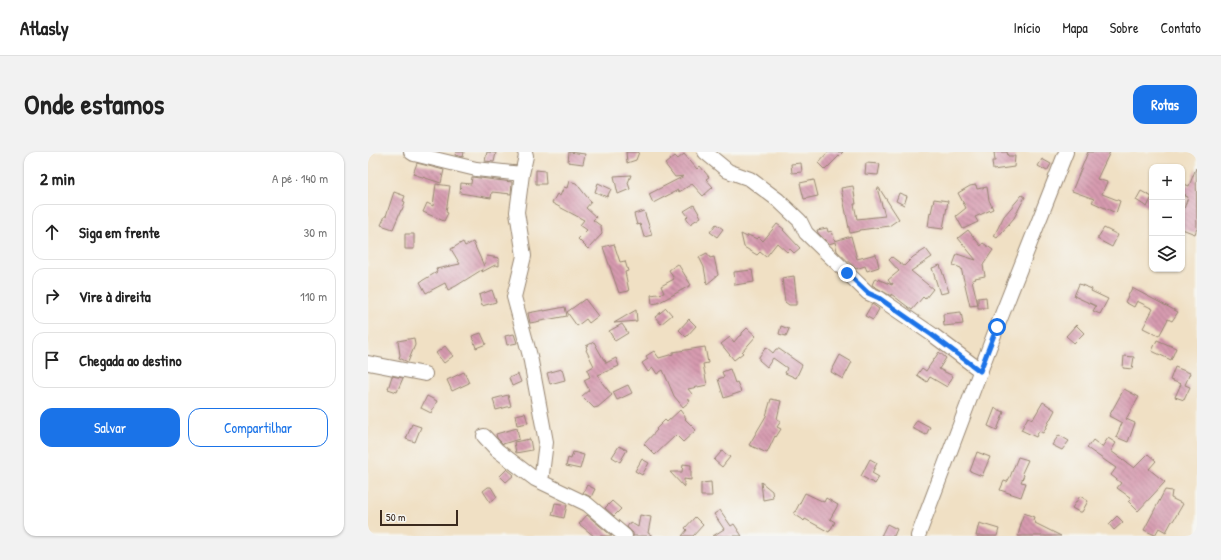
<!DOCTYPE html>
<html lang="pt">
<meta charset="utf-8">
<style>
body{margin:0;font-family:"Patrick Hand",sans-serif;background:#f2f2f2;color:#222}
.controls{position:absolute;right:12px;top:12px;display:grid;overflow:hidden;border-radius:8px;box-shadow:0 1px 3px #0004}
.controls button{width:36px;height:36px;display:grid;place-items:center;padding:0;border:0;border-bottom:1px solid #e0e0e0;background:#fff;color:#222;font:20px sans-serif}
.scale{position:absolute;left:12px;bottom:10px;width:78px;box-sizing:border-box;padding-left:4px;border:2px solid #3b2a1e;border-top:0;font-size:11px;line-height:14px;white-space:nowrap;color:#3b2a1e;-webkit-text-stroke:3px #f6f6f2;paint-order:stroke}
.stop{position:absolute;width:12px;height:12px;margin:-9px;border:3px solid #1a73e8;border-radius:50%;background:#fff}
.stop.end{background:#1a73e8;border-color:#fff;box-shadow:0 1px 4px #0008}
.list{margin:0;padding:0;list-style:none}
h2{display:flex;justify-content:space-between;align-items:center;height:52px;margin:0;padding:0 16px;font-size:17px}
h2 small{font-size:13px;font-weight:400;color:#767676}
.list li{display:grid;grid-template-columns:26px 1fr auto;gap:12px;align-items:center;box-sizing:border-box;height:56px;margin:0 8px 8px;padding:0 8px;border:1px solid #e0e0e0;border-radius:12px}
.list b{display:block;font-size:15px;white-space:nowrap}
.list em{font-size:13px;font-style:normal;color:#767676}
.actions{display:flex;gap:8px;padding:12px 16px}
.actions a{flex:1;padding:9px 0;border:1px solid #1a73e8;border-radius:12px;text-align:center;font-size:14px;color:#1a73e8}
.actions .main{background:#1a73e8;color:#fff}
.icon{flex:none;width:22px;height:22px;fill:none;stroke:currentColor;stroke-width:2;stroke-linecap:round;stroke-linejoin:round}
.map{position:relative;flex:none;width:829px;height:384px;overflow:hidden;border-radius:12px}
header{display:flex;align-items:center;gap:24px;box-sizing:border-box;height:56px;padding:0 20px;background:#fff;border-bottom:1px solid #e0e0e0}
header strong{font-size:19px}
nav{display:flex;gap:22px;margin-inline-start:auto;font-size:14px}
.intro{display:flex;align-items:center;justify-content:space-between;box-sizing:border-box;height:96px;padding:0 24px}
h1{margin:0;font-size:28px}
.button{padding:10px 18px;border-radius:12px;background:#1a73e8;color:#fff;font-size:14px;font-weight:700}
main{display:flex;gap:24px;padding:0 24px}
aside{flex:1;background:#fff;border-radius:12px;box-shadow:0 1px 3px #0004}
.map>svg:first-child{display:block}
.building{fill:url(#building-back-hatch)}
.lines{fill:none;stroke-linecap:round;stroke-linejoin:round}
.minor-casing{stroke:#968571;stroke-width:16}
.minor{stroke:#fff;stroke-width:14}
.route{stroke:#1a73e8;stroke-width:5}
</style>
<header>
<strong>Atlasly</strong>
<nav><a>Início</a><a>Mapa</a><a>Sobre</a><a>Contato</a></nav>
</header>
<div class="intro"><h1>Onde estamos</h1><a class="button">Rotas</a></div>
<main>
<aside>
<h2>2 min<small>A pé · 140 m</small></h2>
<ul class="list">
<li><svg class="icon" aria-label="ahead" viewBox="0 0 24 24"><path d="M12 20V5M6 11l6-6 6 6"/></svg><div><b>Siga em frente</b></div><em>30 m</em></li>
<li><svg class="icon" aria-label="right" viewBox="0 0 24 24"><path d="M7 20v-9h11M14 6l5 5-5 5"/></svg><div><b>Vire à direita</b></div><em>110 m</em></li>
<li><svg class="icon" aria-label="arrive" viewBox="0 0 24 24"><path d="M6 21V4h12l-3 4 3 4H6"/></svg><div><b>Chegada ao destino</b></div></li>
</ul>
<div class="actions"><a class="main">Salvar</a><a>Compartilhar</a></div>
</aside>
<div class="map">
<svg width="829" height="384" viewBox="0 0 829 384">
<defs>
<pattern id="building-back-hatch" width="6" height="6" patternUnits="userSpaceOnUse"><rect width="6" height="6" fill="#d69aaf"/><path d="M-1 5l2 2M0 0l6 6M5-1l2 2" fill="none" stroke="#af7e8e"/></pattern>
</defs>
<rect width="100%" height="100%" fill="#f6f6f2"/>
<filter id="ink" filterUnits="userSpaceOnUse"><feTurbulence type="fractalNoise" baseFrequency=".025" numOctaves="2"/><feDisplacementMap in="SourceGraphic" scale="8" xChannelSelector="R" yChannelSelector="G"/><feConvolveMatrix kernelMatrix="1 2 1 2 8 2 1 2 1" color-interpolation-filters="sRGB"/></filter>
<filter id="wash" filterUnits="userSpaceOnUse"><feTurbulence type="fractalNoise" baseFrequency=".012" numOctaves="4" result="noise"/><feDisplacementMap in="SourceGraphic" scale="16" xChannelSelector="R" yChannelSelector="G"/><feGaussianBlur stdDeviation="0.9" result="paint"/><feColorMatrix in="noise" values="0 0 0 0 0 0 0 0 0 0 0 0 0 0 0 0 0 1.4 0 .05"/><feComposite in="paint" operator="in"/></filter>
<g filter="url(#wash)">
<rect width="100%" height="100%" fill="#f0e0c4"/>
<g id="blocks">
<path class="building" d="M88,0H96L95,5L87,3Z
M119,0L128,1L126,10L117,9Z
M201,0L217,2L215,12L200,10Z
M258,0H271L268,8L259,11Z
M460,0H475L457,18L450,11Z
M626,0H639L640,4H647L646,15L625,18L624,9H627Z
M720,0H742L729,27L739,30L734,42L752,49L748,61L724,50L726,47L704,39Z
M316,2L329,17L332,14L341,25L338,27L345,35L335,44L324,32L311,40L310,38L285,51L281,42L316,24L307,25L297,12L307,4L310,7Z
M674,7L683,12L679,19L670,14Z
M49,11L76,18L73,31L45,22Z
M433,11L434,20L424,21L423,12Z
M498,11L512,12L510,23L497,22Z
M828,16L829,76L827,82L814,77V63L820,45L817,44L818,43L814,41V31L821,34Z
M168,18L177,19L178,32H168Z
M263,23L260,31L262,37L250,42L246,24Z
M104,25L144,30L143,42L124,40L123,46L92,41L93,31L103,32Z
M446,28L450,44L436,47L432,31Z
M201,29L208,31L223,50L218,56L228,65L225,68L233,74L234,82L220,97L210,87L219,78L212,73L216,68L184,51L189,42L192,44L196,35L199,36Z
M230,31L243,37L239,45L227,40Z
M68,32L82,34L78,60L80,61L76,69L55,60L59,51L65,54Z
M608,33L609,37L619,35L621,48L625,57L607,65L610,70L595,77L588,64L598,56L590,41L602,34Z
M485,34L488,52H486L489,67L517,64L509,36H511L531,67L521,74L492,78V79L482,81L473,36Z
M773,39L784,45L779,55L768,48Z
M26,40L37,44L35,49L37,50L34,58H33L25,77L13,73L17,64H18Z
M531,41L539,44L536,53L528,49Z
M654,43L657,45L646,66L629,86L626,84L636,64Z
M566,47L580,49L575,77L560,75L562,60L563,61Z
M326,53L333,65L322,72L318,66L320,64L316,59Z
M276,59L284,83L276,85L272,72L269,73L266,62Z
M348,72L355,77L349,85L342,80Z
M409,72L416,77L415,78L432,96L426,101L422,97L419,100L409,91L398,105L392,100L389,103L376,95L373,82L379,85L380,83L389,87L391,85L395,89Z
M459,76L460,80L464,79L467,89L483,84L489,107L508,102L511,115L499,119L497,114L488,117L469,99L467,90L461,92L450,81L449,78Z
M736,76L750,83L744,95L729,87Z
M600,78L613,94L615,91L625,98L615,113L617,124L607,126L608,127L604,128L610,153L602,154L593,116L585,113L589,102L608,108L590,86Z
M37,82H46V97H37Z
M95,90L97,94L105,90L116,114L119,104L131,106V114L127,113L114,120L115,117L88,134L80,138L77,131L58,141L52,130L69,120L68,117L92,112L83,97Z
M246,92L252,110L257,109L260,119L257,120L261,139L251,141L235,95Z
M558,97L564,105L543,119L565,137L557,147L555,145L544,158L523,142V144L504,133L507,126L524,133L525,131L523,132L520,128L531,119L521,108L524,105L536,114L545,105Z
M339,101L342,106L346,105L350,123L339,132L336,115L331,105Z
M310,112L323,133L290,151L284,152L283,143L296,141L293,134L306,127L301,118Z
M572,113L581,140L572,142L564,116Z
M384,118L386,130L367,133L366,120Z
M426,124L428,142V153H421L417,150L414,126Z
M711,132L724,137L723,139L740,147L732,162L725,159L728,154L706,144Z
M764,136L810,160L804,169L800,167L791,184L775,176L785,157L769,149L766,155L757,150Z
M124,138L128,150L114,154L111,143Z
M618,145L619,156H610V146Z
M217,147L230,164L221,171L218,167L209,174L199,160Z
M504,152L511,157L505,168L497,164Z
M197,155L199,164L162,171L160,161L176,158V159Z
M298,156L304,163L293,172L287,165Z
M268,158L269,169L246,171Z
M593,160L595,172L576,174L575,162Z
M321,167L328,174L318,185L311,178Z
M254,172L260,181L247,189L241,179Z
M708,173L716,181L706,191L698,184Z
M413,174L421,177L418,184L411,182Z
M379,176L388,184L374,200L375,201L366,208L353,192L362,185L366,190L371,184L374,183V181Z
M113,181L118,192L108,196L104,184Z
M146,182L149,191L139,193L137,184Z
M46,186L47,193L40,210L31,206L32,203L30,189Z
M789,188L808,196L803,208L784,199Z
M226,190L236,208H237L238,211L248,206L251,214L230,223L235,232L244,243L230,255L226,256L214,244L221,238L216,228L222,225L219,218L226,214L218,198L219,197L218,194Z
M77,194L85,204L76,211L68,201Z
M337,195L340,211L335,212L339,233L320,237L324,242L320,246L322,249L315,255L306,244L295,218L289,222L285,216L280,220L274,211L280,207L278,204L286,199L291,206L305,202V200Z
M398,195L405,201L408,197H411L434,213L428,226L417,221L419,216L405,206L399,215L391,208V205Z
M571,200L578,206L571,217L585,224L579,235L562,225L559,230L549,223L554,216L558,219Z
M472,203L484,210L475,227L463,220Z
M756,204L766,205L764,217L755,216Z
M807,215L822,221L817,233L822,235L816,248L807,245L813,232L802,228Z
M194,217L197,228L182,232L179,221Z
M362,217L367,231L369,230L373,240L356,246L350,227L356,225L354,220Z
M96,220L101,231L84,239L79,228Z
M150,222L153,230L144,234L141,226Z
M24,224L35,226L29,240L20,237Z
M260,233L264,241L249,248L245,240Z
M756,237L771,245L758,267L767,271L760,290L748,285L754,271L741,264Z
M140,243L143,254L128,258L125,247Z
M59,244L69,249L63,261L53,256Z
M403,247L413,249L409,267L413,269L409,275L413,277L408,285L407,284L399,301L381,293L398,264Z
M675,250L687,258L675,281L671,279L668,285L653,278L660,265L665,267Z
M627,256L636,260L629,278L620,274Z
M312,258L318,266L317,267L328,278L315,290L308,283L287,303L276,292L289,278L288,277L297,268L299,270Z
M157,261L160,271L149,273L147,263Z
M549,268L562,275L558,283L544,276Z
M44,272L53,275L47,290L38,287Z
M149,276L151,287L135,292L129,286L128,282Z
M691,283L701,289L694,298L684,293Z
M740,286L748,291L743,299L766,316L780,302L788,309L781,317L797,330L770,359L760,349L763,346L749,336L753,331L743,323L748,316L719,296L725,288L734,295Z
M162,287L164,298L148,301L146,290Z
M251,294L259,298L252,310L244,305Z
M354,299L362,305L354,315L346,308Z
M205,300L216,303L212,317L198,314L200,306L203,307Z
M609,300L622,305L614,324L602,319Z
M650,305L660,308L654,321L656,323L653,330L658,331L653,345L632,338L636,329L639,330L642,325Z
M274,307L281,311L274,323L267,319Z
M502,307L509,311L504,321L511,325L507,332L493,324Z
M315,312L323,313V328L316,327V335L302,320H314Z
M139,317L146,323L138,330L132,324Z
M343,330L344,344H333V331Z
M393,330L404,339L405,346L395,348Z
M219,333L227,337L223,345L215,341Z
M120,335H123L129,345L122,350L115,339Z
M797,338L804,339L803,346L815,352L805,369H804L798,380L791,376L787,383L776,378Z
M437,341L456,350L458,346L470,353L462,367L467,370L461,380L437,367L436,369L434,367L426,362Z
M712,344L720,349L714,360H711L704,356Z
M244,349L253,357L246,364L237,356Z
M187,351L199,353L196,366L184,363Z
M352,358L363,374L366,372L374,384H345L356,377L346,362Z
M656,361L666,365L665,368L668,370L667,371L693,384H650L653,372H652Z
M219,363L244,384H226L211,372Z
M272,363L283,365L280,381L285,384H265V381L259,375L262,370L270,375Z
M749,364L755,370L746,378L741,372Z
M327,365L335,373L325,384H314L319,378L317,376Z
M611,371L631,377L629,384H608Z
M519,372L529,377L526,384H513Z"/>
</g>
</g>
<g filter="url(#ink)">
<use href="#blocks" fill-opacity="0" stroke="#968571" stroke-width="1"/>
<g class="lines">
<defs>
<path id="minor" d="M43,0L46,2L108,17L154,22
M157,0L158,4L154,22L149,60L156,104L146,145L162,204L178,290L173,330
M337,0L360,19L382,27L410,48L432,69L438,81L500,141L511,146L565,183L613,219
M0,211L57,222
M116,284L129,298L167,327L219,352L257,384
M550,384L629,175L698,0"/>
</defs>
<use href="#minor" class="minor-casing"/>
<use href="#minor" class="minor"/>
</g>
</g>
<g class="lines" filter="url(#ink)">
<path class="route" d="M479,121L500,141L511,146L564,183L612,219L629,175"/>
</g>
</svg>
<div class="controls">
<button>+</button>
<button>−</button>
<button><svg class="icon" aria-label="layers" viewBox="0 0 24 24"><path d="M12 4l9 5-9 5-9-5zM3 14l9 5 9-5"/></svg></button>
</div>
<div class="scale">50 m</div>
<div class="stop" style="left:629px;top:175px"></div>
<div class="stop end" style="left:479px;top:121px"></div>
</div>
</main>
